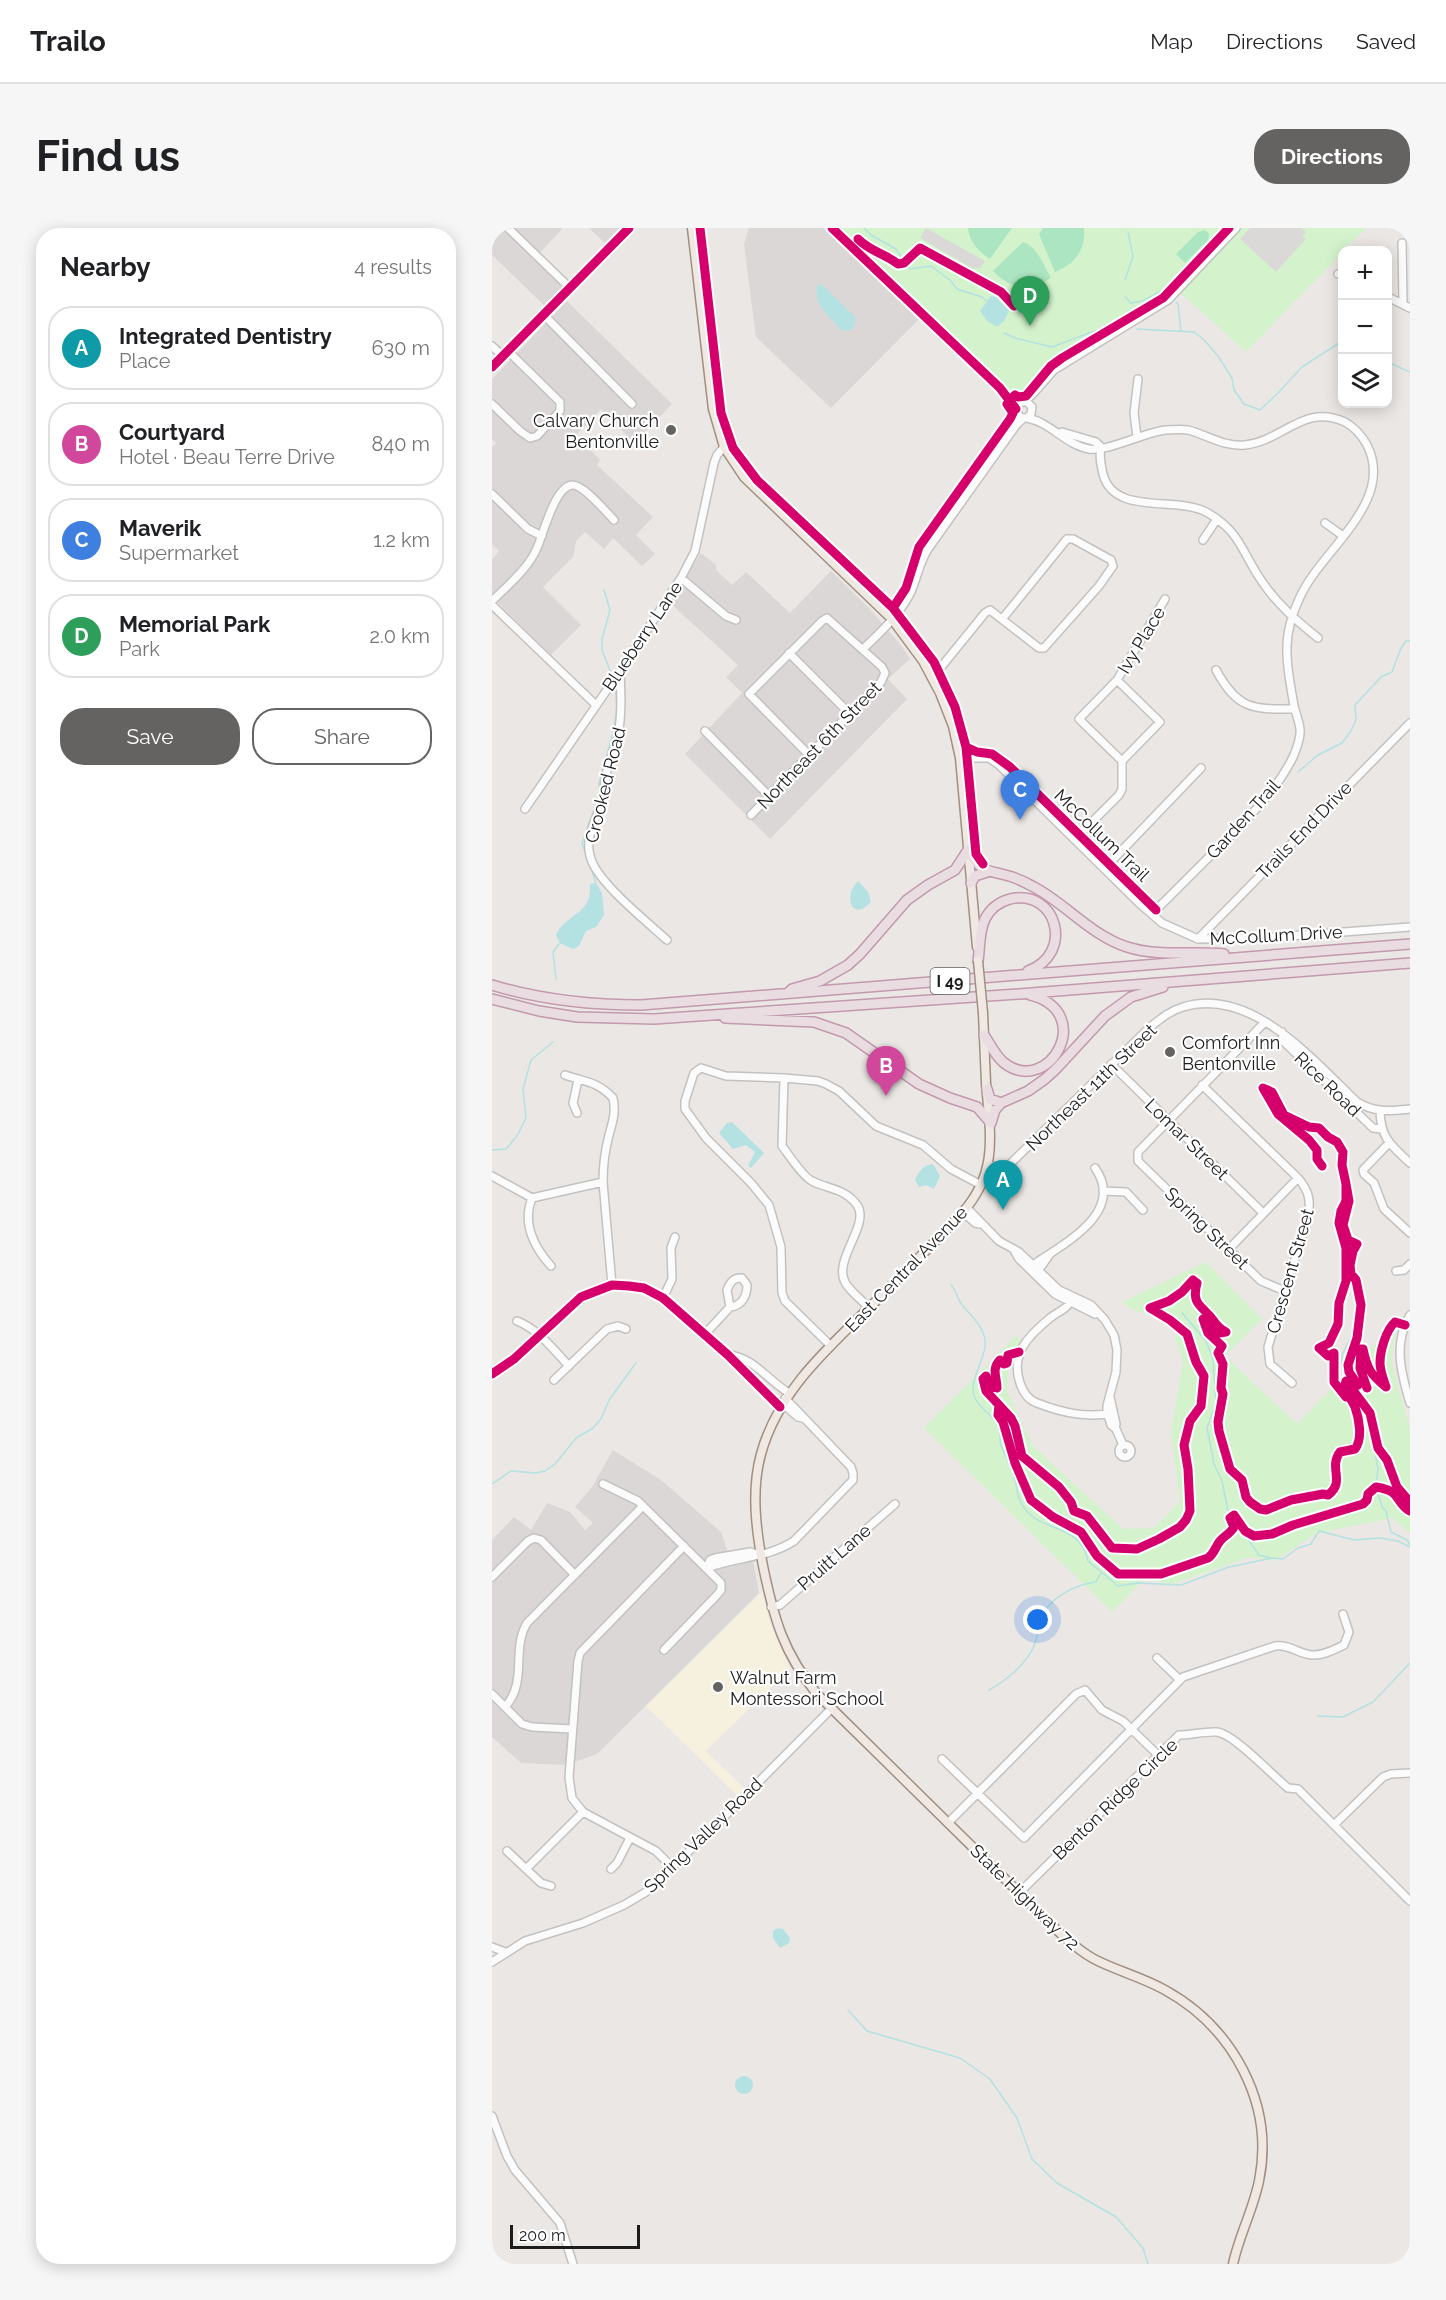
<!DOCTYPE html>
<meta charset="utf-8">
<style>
body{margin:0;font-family:Raleway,sans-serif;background:#f6f6f6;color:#202124}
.controls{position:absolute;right:18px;top:18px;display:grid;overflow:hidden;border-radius:12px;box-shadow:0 3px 15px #0003}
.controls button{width:54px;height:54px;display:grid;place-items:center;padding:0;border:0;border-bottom:2px solid #e0e0e0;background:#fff;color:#202124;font:30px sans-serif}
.scale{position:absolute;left:18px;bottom:15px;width:130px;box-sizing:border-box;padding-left:6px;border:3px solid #1c1c1c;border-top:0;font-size:16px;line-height:21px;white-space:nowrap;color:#1c1c1c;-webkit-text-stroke:4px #fff;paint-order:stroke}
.you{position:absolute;left:546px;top:1392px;width:21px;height:21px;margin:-15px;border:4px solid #fff;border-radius:50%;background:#1a73e8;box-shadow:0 0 0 9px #1a73e833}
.badge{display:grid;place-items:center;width:39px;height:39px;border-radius:50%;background:#646362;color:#fff;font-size:20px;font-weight:700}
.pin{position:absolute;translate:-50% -50px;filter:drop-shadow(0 2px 3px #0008)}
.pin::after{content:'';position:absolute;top:32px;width:21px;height:18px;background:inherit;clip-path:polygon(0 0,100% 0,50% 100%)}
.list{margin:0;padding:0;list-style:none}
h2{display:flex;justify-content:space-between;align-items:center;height:78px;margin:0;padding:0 24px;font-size:26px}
h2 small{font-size:20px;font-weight:400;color:#757577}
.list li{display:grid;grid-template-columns:39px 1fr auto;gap:18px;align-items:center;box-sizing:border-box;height:84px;margin:0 12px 12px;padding:0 12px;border:2px solid #e0e0e0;border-radius:24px}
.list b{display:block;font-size:22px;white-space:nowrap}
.list p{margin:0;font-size:20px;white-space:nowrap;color:#757577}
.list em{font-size:20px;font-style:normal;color:#757577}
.actions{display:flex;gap:12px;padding:18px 24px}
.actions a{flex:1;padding:14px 0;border:2px solid #646362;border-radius:24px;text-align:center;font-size:21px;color:#646362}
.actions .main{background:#646362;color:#fff}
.icon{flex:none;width:33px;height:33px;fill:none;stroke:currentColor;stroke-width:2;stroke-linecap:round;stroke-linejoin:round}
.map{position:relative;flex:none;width:918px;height:2036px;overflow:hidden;border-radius:24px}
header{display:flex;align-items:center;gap:36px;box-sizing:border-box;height:84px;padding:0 30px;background:#fff;border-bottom:2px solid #e0e0e0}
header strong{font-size:28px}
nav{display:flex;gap:33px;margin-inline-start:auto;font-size:21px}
.intro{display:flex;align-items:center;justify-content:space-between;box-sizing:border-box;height:144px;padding:0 36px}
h1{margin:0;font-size:42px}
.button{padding:15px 27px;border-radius:24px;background:#646362;color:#fff;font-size:21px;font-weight:700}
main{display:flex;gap:36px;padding:0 36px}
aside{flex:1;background:#fff;border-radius:24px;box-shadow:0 3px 15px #0003}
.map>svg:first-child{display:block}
.residential{fill:#dad7d6}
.education{fill:#f6f0de}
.park{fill:#d4f3cc}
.pitch{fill:#ace5c1}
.parking{fill:#dbd9d8}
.water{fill:#b4e1e1}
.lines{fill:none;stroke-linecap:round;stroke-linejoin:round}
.stream{stroke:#b4e1e1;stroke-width:1.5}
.minor-casing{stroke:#c3c2c0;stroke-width:10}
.major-casing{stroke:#a19081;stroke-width:11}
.highway-casing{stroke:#c299ae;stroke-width:12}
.minor{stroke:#fcfbfb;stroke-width:7}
.major{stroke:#f0e8e3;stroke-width:8}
.highway{stroke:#eadde1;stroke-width:9}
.major-bridge-casing{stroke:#a19081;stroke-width:11;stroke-linecap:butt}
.major-bridge{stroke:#f0e8e3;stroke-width:8}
.cycleway-casing{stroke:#fff;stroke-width:13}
.cycleway{stroke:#d6006c;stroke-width:9}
.poi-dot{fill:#646362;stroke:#fff;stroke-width:2}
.labels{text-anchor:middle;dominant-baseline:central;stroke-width:4.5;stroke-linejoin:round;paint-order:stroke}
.shield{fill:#fff;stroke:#606060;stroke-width:1.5}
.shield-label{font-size:16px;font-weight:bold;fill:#1c1c1c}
.poi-label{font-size:18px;fill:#1c1c1c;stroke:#fff;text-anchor:start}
.street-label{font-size:18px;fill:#1c1c1c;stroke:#fff}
</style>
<header>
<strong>Trailo</strong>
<nav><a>Map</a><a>Directions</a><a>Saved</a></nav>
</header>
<div class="intro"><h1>Find us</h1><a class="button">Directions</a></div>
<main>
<aside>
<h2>Nearby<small>4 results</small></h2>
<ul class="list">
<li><span class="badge" style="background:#0f9aa8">A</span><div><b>Integrated Dentistry</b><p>Place</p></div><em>630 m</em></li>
<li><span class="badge" style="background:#d1479c">B</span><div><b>Courtyard</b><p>Hotel · Beau Terre Drive</p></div><em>840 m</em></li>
<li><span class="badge" style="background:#3f7fe0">C</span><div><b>Maverik</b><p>Supermarket</p></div><em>1.2 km</em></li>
<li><span class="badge" style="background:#2e9e5b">D</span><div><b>Memorial Park</b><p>Park</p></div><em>2.0 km</em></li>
</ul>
<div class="actions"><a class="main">Save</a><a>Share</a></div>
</aside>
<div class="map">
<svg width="918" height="2036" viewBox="0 0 918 2036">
<rect width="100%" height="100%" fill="#ebe7e4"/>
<path class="residential" d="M0,0H71L43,30L73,61L55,80L0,27Z
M97,0H131L114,16Z
M257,0H331L427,91L339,180L264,109L252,16Z
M75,73L180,176L142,215L109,181L84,207L108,232L105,237L161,289L144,307L163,326L150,338L121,310L112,321L93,304L84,313L81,329L51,359L89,397L59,427L0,369V332L7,323L0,316V219L4,215L0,211V151Z
M209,325L224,337V342L240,357L254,344L298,385L339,343L377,380L408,416L418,431L396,451L415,471L278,611L193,526L250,465L234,449L246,437L178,375Z
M121,1222L169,1252L229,1304L240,1337L261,1333L267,1365L105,1526L74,1537L29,1535L0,1509V1312L22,1289L39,1302L55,1275L78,1284L93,1302L101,1295L83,1279L100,1259Z"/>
<path class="education" d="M270,1364L278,1394L298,1441L214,1523L255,1563L248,1570L154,1478Z"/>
<path class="park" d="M346,0H875L850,22V25L754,124L683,60L670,71L561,137L537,166L528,171L523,168Z
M714,1034L770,1091L733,1128L805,1196L906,1093L901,1117L900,1136L918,1201V1306L901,1290L825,1305L782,1333L758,1329L680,1356L652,1351L620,1384L432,1200L524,1108L529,1112L517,1125L515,1163L540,1217L631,1301L662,1300L688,1273L679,1205L691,1133L683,1110L687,1106C680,1099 672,1091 663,1088C648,1083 643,1085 630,1074Z"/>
<path class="pitch" d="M476,0H520L498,31C486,23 478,15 476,0Z
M551,0H592C594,22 583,36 563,44L547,6Z
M713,2L717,6L716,12L693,35L684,26L706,4Z
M531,14C545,18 552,38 559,50C537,64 518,61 501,43Z"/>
<path class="parking" d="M434,0L493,33L488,40H480L428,10Z
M758,0H809L814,4L810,8L814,11L784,44L748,11Z"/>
<path class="water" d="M326,57H330L363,89V95L360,101L354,103L348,101C338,88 319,75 326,57Z
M499,68L504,69L517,82L513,92L505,99L495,93L488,83Z
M366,653L376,664L379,674C361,694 350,670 366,653Z
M104,655L110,665L112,687L104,699L94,703L87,718L81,721L68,715L64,707C75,684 100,688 98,656Z
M240,894L272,925L259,940L256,938L263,924L254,917L241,921L227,905L235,895Z
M441,936L448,948L442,961L434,957L427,959L423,951C427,944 431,937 441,936Z
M286,1700L291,1701L298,1710L297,1715L288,1720L281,1710V1703Z
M243 1857a9 9 0 1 1 18 0a9 9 0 1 1-18 0Z"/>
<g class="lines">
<path class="stream" d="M372,0L379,7L404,21L418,41L439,38L458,52L465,61L490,69L494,73
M633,52L641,28L636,4
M633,69L639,75L650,73L671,62L674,63
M684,74L686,76L689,102
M645,101L702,104L711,111L726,128L740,150L742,162L752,176L768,182L786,165L810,139L850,113
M512,105L523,110L560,119L605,102
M896,134L918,144
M112,362L118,382L110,411V422L120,448
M806,544L826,527L850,515L859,503L864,492L863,477L889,449L900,444L909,420L914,413H918
M94,627L90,615L107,568V555L122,501L125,479L123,457
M98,637L104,655
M64,751L61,724L68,715
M0,922L14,921L25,908L34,890L31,861L39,832L61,814
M861,1055L864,1087L859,1109L850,1127V1137L853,1153L876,1189L886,1240L884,1259L890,1279L894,1283L899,1304L915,1312L918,1317
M459,1057C465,1063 465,1071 470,1077C479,1088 496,1102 493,1119C491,1133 480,1149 481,1163C483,1180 502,1185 507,1200C509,1205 507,1212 509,1218C514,1229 520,1240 523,1252C525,1257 524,1264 527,1270C541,1308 588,1291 596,1333L626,1358L645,1355L689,1357L737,1339L780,1330L791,1331L806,1320L819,1316L827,1303L862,1312L888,1310L906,1313L918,1319
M690,1085L714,1113L721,1131L724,1175L715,1200L722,1236L730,1253L736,1283L767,1327L778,1330
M0,1256L19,1243L44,1245L53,1243L63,1236L85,1209L100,1201L109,1191L117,1172L144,1135
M497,1462C512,1454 532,1438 540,1422C546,1411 546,1398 551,1387C559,1368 586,1356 604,1354L609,1345
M826,1488L851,1489L881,1474L918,1435
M356,1782L375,1803L468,1830L498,1851L525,1890L540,1931L565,1955L624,1989L651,2020L656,2036"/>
<defs>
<path id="minor" d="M16,0L78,60
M340,0L508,160L524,181
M910,15L911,75
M846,46H850
M896,69L918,80
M52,87L140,176
M0,118L11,128
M0,139L137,0
M531,173L540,167L562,142L676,72L744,0
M0,176L28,203L38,210L45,208L68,183V174L16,123
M535,190C558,194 574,217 597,221C615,224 651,205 673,202C679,202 689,201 696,202C716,207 731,219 753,217C791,213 812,175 853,194C862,199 870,208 875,217C904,274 829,322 808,369C801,384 795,402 795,419C794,438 799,459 802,478C804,486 807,493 808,501C809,510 805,519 802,527C785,563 756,590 729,617C706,640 683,663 660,686
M570,204L604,214L609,219
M645,209L642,185L646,151
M609,219C607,229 609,237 611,246C622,289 686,267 716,285C750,305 750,326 771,355C786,377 805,393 826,410
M0,266L36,301L50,308
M833,295L851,308
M711,312L725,291
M189,350L234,388L244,392
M421,357L419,354L427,326L521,193L525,176L534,173L540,179L539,186L535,190H529L524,183
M0,373C15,358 37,340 45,320C51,307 63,258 80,257C91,256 114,284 122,292
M0,377L104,477
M371,421C388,405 407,387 418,366C425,351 427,335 436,321L525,196L532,190
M297,425L358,486
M724,442C746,482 760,481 803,481
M128,443C129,465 130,486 126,508C124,518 119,528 116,538C113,550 112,563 109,575C103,597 90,612 101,636C113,660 154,693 175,712
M441,449L493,385L498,382L547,420H552L607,358L621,338L619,332L581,311H575L511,390
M213,503L277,568
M468,530H497L507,537L647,675L670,695L706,711L785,709L918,699
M630,533L587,491L625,452L673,371
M33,581L128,443L189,350L203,323L222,235L225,227L232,219
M259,587C302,542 346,498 389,454L393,445L390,439L335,390L330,393L257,466L318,528
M583,611L627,567L630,561V533L668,494L625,452
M613,640L709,540
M706,711L918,495
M772,795L646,924V933L769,1053L793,1063
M790,804L791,813L881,900L889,901
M619,836L771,985
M73,847C93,854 105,853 121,870C124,884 121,893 117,907C113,922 111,938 111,954L120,1057
M292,850L290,918C297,927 311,949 320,953C336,961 354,961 365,977C379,997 339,1033 354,1056C360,1065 370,1072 377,1080
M710,857L806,950C817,963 819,972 816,989L776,1119L778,1136L800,1155
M888,883C889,911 899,917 918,935
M85,885L81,875L86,852
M897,915L871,942L872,946L882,955L892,981L918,1005
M496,937L508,940L516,938L656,801C667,792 677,783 691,779C759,758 821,832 865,874C883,885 898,883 918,881
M0,948L40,970L111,954
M611,963L634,964L651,982
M40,970C30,995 42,1019 59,1038
M475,980L507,1013L527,1024L567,1062L599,1077L613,1092L622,1107L625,1122L624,1144L615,1178V1184L619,1197L624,1201L631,1217
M471,984L483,995L488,996
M737,1021L806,950
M523,1024L527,1031L563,1066L603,1086
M541,1037C569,1017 635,985 603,940
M546,1043L558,1026
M904,1043L912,1042L918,1036
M581,1069C576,1081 567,1083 558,1090C536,1108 518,1126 528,1155C531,1164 536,1172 545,1175C571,1185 594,1190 621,1185
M171,1070L180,1051L179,1020L183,1009
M918,1087C901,1115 909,1145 918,1175
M25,1093C46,1101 62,1122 77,1138
M213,1106L238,1079C250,1078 255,1068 255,1057L250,1050C242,1049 238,1054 235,1062L238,1079
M339,1118L293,1073L290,1065L289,1019L277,977L259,955L214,910L193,881V873L202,845L209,840L234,848L292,850L326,853L334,856L347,863L384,898L431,917L459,941L489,957
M236,1127C262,1129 275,1152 297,1165
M0,1146L22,1131L89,1069L120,1057L137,1058L152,1060L171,1070L236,1127L288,1179
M62,1152L115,1101L126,1098L134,1101
M618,1169L624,1196L623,1200
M290,1175L306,1189L310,1190
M627 1223a6 6 0 1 1 12 0a6 6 0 1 1-12 0Z
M111,1256L146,1273L229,1355V1362L225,1367L172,1422
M269,1327L258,1324L223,1330L218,1332L215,1340C244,1329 276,1330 302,1313L361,1252V1245L359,1239L293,1170
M0,1349L36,1313L42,1310L49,1312L83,1347
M279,1379L288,1377L403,1276
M665,1430L688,1452
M0,1466L30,1496L40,1499L80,1501
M13,1479C36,1454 19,1422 35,1395L151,1278
M450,1531L532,1610L691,1449L783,1418C797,1416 807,1426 820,1427C831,1428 843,1421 852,1417L857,1404L851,1386
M456,1595L584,1466L593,1462L610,1482L631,1493L667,1528
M843,1596L891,1549L899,1546L918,1545
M15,1623L49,1655L59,1658
M181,1640L164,1623L91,1584L80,1570L77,1549L86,1433L88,1425L192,1318
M34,1641L91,1584
M119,1641L125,1635L138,1610
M527,1665L687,1507C699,1507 713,1503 725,1504C742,1506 781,1548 796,1560L806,1561L918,1673
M0,1719L13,1724
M0,1734L33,1713L91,1695L132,1677L154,1664L218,1603L339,1481
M0,1888L15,1928L23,1942L68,1995L81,2036"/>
<path id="major" d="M200,0L221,181L232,219L252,249L400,391L431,433L448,465L461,498L468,530L485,719
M491,785C492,808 493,832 494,855C498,905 507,943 471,984C442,1015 412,1045 382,1075C337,1119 286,1163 269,1226C259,1262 264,1302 271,1338C282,1391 291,1424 325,1466L569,1706C579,1715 589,1724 602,1731C625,1743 650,1749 673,1762C740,1799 783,1875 767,1953C761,1982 747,2008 741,2036"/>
<path id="highway" d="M479,655L483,648L495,644
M486,733C488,719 487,703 493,691C498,681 507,674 518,671C565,660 583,726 536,743
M0,757C49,772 98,777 149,777L918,716
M296,765L300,761L328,753L356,737L368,726L415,672L436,657L463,642L476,622C491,646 492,641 517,648C525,650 534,655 542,659C574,676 600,708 635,719C666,729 701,723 732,726
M0,771L47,783L85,789L162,791L527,766L918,735
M233,790L322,794L354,805L427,856L458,870L485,879L499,895
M492,807C498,816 503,827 511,834C556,871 606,784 538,767
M495,861L498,871L509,875
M499,895L503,882L509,875L536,863L553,851L564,841L613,788L639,769L671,759"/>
</defs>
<use href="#minor" class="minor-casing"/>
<use href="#major" class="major-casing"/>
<use href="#highway" class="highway-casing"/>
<use href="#minor" class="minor"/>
<use href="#major" class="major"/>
<use href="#highway" class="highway"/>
<defs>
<path id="major-bridge" d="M486,733L491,785"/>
</defs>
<use href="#major-bridge" class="major-bridge-casing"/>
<use href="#major-bridge" class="major-bridge"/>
<defs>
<path id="cycleway" d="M208,0L229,185L241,220L265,252L401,380L442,434L463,479L474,519L484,626L491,636
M340,0L508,160L524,181
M366,11C379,24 392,25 406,36L412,35L428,20L509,64L522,78
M0,139L137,0
M401,380L414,360L427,319L518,191L521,185L515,176L523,167L526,169L534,168L559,138L570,130L671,70L737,0
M474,519L485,524L500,526L518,539L664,682
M830,938L825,931V922L817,912L786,886L771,860L780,864L792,887L817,899L827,900L836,909L845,914L851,924L850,937L854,956
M0,1146L22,1131L89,1069L120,1057L137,1058L152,1060L171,1070L236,1127L288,1179
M875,1160L868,1140L869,1121H871C875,1141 879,1147 894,1159C892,1153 888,1143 888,1135C888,1123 894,1102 903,1094L913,1097
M854,1169L842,1154V1125L836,1128L827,1120L837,1115L846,1096L847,1075L854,1053V1020L847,995L849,983L854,973V956L857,973L851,997L856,1012L865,1016L861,1023L858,1037L859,1046L864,1052L869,1077L865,1110L856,1137L857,1144L866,1157L864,1155
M507,1177L494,1163L491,1151L494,1148L498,1158L505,1160C505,1149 499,1141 508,1132L512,1136L515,1135L516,1127L527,1124
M918,1274L905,1259L895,1232L886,1220L878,1185L854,1153C851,1162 859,1170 863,1179C867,1190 871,1211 863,1221L848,1224C836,1240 854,1254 836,1267L831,1266L799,1272L774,1282L768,1281L758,1274L754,1269L750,1252L738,1241L727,1203L726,1194L731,1166L729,1160L731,1136L726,1125L730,1118L716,1105L711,1091H714L727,1105L734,1104C728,1101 725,1098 721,1092C710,1077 699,1077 705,1055L701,1052L690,1064L677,1073L658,1080L678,1092L695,1106L704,1134L712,1148L709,1178L698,1193L692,1217L696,1241L698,1283L694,1292L688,1299L667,1311L645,1321L620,1320L595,1288L582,1283L579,1274L567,1259L530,1228L523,1198L519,1190L507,1177L506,1187L511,1194L523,1235L539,1272L561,1289L589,1304L605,1328L626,1346H669L716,1330C723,1325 723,1319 728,1313C732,1308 738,1306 742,1299L738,1290L742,1287L753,1303L762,1308L780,1306L801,1297L871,1276L875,1272L876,1266L884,1259C911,1263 902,1274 918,1283"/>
</defs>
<use href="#cycleway" class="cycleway-casing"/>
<use href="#cycleway" class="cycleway"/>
</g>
<g class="poi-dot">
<circle cx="179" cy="202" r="6"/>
<circle cx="678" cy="824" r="6"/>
<circle cx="226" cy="1459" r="6"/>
</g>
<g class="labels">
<rect class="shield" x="438.5" y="740" width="39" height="26" rx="4.5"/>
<g class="shield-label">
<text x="458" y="753">I 49</text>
</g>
<g class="poi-label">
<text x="167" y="192" text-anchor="end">Calvary Church<tspan x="167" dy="21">Bentonville</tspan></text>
<text x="690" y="814">Comfort Inn<tspan x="690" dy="21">Bentonville</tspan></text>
<text x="238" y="1449">Walnut Farm<tspan x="238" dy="21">Montessori School</tspan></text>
</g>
<g class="street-label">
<text transform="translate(150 408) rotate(-56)">Blueberry Lane</text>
<text transform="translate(649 412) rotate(-59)">Ivy Place</text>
<text transform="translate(327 517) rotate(-46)">Northeast 6th Street</text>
<text transform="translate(113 557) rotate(-76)">Crooked Road</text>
<text transform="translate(751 591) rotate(-48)">Garden Trail</text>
<text transform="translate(812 602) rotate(-46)">Trails End Drive</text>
<text transform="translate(610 607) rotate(44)">McCollum Trail</text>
<text transform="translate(784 707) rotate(-3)">McCollum Drive</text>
<text transform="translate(836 856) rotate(44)">Rice Road</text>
<text transform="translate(599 859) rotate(-44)">Northeast 11th Street</text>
<text transform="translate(695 911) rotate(44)">Lomar Street</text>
<text transform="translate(715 1000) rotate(44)">Spring Street</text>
<text transform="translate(414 1041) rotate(-46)">East Central Avenue</text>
<text transform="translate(798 1043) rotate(-74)">Crescent Street</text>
<text transform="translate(342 1329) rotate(-41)">Pruitt Lane</text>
<text transform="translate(623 1571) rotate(-44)">Benton Ridge Circle</text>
<text transform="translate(211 1607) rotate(-44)">Spring Valley Road</text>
<text transform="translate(533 1669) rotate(44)">State Highway 72</text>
</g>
</g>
</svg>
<div class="controls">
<button>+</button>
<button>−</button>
<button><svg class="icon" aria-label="layers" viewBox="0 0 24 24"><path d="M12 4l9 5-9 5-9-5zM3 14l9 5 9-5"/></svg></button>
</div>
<div class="scale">200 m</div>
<div class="you"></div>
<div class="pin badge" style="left:511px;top:982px;background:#0f9aa8">A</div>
<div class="pin badge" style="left:394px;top:868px;background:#d1479c">B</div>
<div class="pin badge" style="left:528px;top:592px;background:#3f7fe0">C</div>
<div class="pin badge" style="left:538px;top:98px;background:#2e9e5b">D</div>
</div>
</main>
